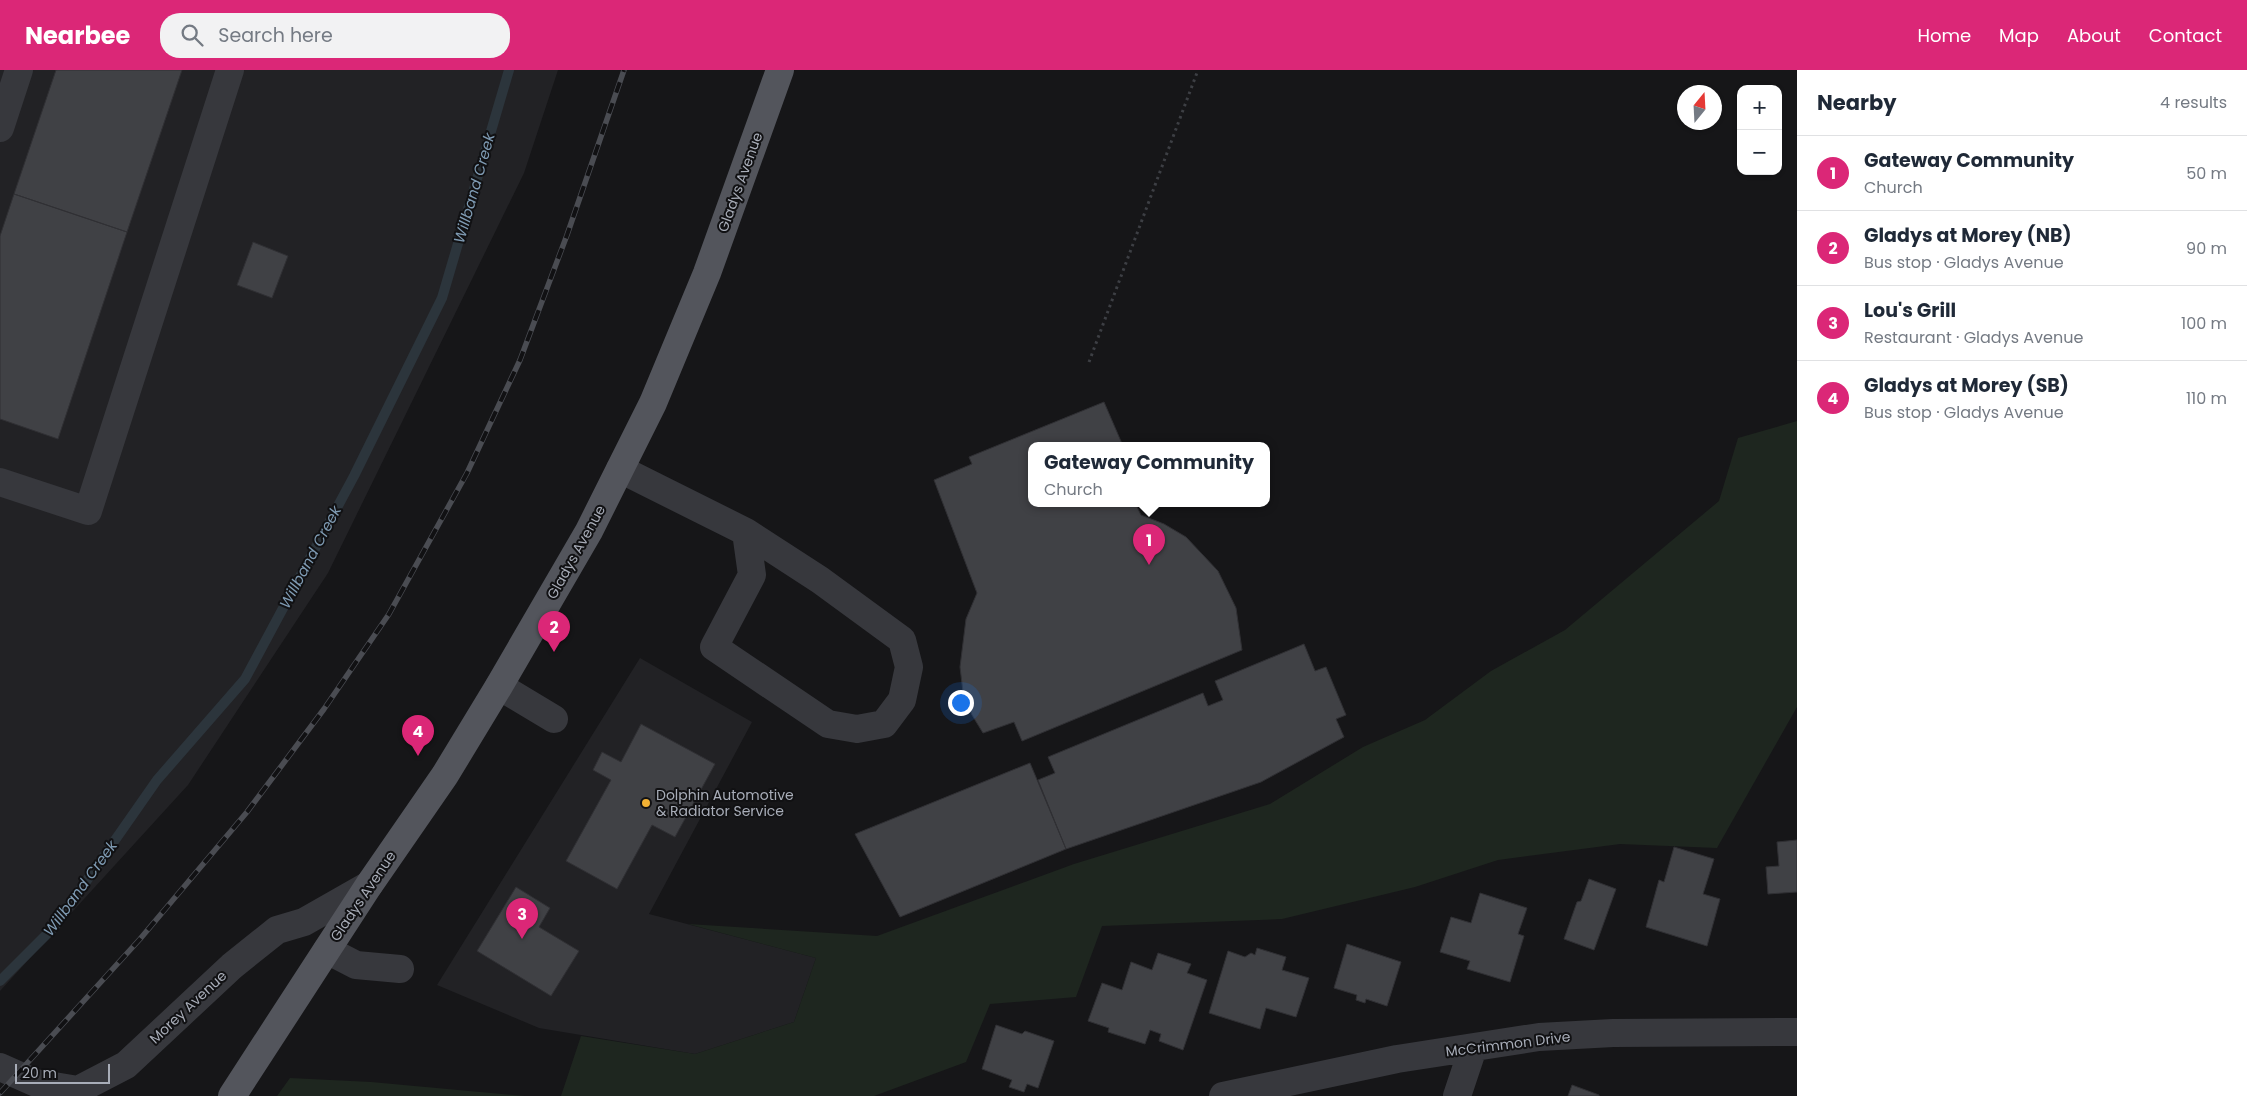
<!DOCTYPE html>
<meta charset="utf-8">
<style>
body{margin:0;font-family:Poppins,sans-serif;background:#f2f2f3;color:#1f2937}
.controls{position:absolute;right:15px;top:15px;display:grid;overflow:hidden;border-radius:10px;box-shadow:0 1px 4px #0004}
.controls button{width:45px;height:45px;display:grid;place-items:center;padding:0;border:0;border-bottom:1px solid #e0e1e3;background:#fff;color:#1f2937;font:25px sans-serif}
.compass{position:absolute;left:1677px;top:15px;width:45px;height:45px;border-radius:50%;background:#fff;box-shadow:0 1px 4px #0004;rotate:18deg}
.scale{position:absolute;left:15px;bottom:12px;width:95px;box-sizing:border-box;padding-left:5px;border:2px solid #a8adb8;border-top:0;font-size:14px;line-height:18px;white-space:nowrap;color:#a8adb8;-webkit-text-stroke:4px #111113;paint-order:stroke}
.you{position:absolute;left:960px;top:632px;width:18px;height:18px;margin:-12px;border:4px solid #fff;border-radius:50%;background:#1a73e8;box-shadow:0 0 0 8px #1a73e833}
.badge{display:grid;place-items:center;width:32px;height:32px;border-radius:50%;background:#db2777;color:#fff;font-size:16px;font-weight:700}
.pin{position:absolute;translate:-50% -41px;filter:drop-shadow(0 1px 2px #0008)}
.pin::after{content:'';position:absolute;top:26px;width:18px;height:15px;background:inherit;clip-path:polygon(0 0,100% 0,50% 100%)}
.popup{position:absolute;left:1028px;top:372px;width:242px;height:65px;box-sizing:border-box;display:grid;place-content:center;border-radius:10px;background:#fff;filter:drop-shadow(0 1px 4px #0005);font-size:16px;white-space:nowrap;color:#747a83}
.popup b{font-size:19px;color:#1f2937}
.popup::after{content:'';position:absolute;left:50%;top:100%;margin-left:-10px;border:10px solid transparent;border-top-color:#fff}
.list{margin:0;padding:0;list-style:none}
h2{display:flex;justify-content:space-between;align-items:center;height:65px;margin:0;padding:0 20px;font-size:21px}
h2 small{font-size:16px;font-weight:400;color:#747a83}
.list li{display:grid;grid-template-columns:32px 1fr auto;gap:15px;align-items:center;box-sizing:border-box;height:75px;padding:0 20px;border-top:1px solid #e0e1e3}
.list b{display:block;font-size:19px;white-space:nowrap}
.list p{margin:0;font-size:16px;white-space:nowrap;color:#747a83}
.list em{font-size:16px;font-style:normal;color:#747a83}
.icon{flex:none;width:28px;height:28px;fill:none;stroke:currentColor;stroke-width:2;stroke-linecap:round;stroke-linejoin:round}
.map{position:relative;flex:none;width:1797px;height:1026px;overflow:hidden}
header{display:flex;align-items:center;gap:30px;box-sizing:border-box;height:70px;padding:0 25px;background:#db2777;color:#fff}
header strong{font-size:24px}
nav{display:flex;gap:28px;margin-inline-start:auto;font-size:18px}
.search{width:350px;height:45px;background:#f2f2f3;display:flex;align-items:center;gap:12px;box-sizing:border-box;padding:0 18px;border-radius:20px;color:#747a83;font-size:19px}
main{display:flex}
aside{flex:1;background:#fff}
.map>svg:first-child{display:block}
.built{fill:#222225}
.green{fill:#1e261f}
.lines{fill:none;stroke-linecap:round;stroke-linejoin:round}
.stream{stroke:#2c353c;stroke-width:10}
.building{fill:#404145;stroke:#303034}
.path{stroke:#3d3f44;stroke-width:3;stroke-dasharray:2.5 4;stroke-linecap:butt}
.minor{stroke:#37383d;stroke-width:28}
.major{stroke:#53555c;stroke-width:28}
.rail-casing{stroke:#4a4c52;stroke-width:5.5}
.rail{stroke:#111113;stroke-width:4;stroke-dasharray:11;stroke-linecap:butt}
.poi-dot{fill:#f2b134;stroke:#111113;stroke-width:2}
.labels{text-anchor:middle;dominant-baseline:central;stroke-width:4;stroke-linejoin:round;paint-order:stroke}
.street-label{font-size:14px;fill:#a8adb8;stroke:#111113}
.poi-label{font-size:14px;fill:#a8adb8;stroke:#111113;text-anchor:start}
.water-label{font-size:15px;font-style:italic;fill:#7f9bb3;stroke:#111113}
</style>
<header>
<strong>Nearbee</strong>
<div class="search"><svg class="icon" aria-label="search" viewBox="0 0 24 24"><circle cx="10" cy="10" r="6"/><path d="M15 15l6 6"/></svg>Search here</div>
<nav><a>Home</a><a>Map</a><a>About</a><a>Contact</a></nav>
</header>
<main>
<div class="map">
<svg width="1797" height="1026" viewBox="0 0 1797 1026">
<rect width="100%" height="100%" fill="#161618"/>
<path class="built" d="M0,0H558L524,103L328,503L188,715L0,921Z
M640,588L752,652L649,844L816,888L794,952L695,984L539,958L437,915Z"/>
<path class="green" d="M1797,351V637L1717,778L1620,774L1498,790L1415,817L1282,849L1102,856L1076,927L990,934L966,992L874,1026H561L581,966L695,984L794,952L816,888L688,854L877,866L1074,794L1270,734L1363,677L1425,650L1491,601L1565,560L1719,431L1738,368Z
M290,1008L371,1012L525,1026H277Z"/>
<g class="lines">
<path class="stream" d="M0,911L55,856L157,710L245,609L354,406L442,228L509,0"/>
</g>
<path class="building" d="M56,0H182L127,162L14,124Z
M14,124L127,162L58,369L0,349V166Z
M253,172L288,186L272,228L237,215Z
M1104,332L1123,376H1032V434H1143L1137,437L1141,445L1164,454L1186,467L1218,501L1236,538L1242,580L1022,671L1014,652L983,663L972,645L963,622L960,597L966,549L977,523L934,410L972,394L969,387Z
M1304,574L1315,601L1326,597L1346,645L1336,649L1344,667L1261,712L1066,779L1038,710L1055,703L1048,687L1203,623L1208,636L1223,630L1215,611Z
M641,654L715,694L675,767L652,755L617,819L566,791L611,710L593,700L602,682L621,692Z
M1030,693L1066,779L900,847L855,764Z
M1797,770V822L1768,824L1766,797L1779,796L1777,772Z
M1674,777L1714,789L1703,824L1720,829L1707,876L1646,857L1659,810L1664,812Z
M1589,809L1616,819L1594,880L1564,869L1577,832L1581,831Z
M516,817L550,838L539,857L579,881L551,926L477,881Z
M1480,823L1527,838L1518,864L1524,866L1510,912L1467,899L1470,891L1440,882L1451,847L1471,853Z
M1347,874L1401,892L1387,936L1366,929L1365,933L1356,930L1357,925L1334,918Z
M1257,878L1286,887L1282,900L1309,908L1296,947L1266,938L1260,959L1209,943L1228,881L1245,887L1251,883L1255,885Z
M1158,883L1191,894L1187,903L1207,910L1183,980L1159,971L1161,964L1150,960L1145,974L1108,962L1109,958L1088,951L1102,913L1122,920L1131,892L1152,900Z
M996,955L1022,964L1025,961L1054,971L1038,1018L1027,1014L1024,1022L1009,1017L1012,1010L982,999Z
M1572,1015L1599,1025V1026H1568Z"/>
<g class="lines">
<path class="path" d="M1089,292L1198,0"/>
<path class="minor" d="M0,58L19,0
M620,399L746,462
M0,412L88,441L230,0
M746,462L820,510L902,570L909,597L902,630L884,654L857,659L828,654L714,577L752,505Z
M499,616L554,649
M327,880L356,895L400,899
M0,997L36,1013L78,1020L126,995L232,896L277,860L304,852L369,815
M1223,1026L1397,989L1539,967L1613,963L1797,962
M1457,1026L1473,978"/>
<path class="major" d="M232,1026L369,815L445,705L499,616L589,461L653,333L707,203L780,0"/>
<defs>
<path id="rail" d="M0,1023L140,869L247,742L324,639L389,544L467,403L520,290L567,165L624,0"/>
</defs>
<use href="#rail" class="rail-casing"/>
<use href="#rail" class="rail"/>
</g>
<circle class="poi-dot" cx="646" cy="733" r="5"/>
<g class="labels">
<g class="street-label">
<text transform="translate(740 112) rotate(-70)">Gladys Avenue</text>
<text transform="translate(576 482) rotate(-61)">Gladys Avenue</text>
<text transform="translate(363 826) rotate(-56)">Gladys Avenue</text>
<text transform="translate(188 937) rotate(-43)">Morey Avenue</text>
<text transform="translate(1508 974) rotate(-7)">McCrimmon Drive</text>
</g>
<g class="poi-label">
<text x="656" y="725">Dolphin Automotive<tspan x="656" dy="16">&amp; Radiator Service</tspan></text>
</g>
<g class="water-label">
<text transform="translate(474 118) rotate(-74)">Willband Creek</text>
<text transform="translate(310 487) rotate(-62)">Willband Creek</text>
<text transform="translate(80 818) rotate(-54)">Willband Creek</text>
</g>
</g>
</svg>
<div class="controls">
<button>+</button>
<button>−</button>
</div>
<svg class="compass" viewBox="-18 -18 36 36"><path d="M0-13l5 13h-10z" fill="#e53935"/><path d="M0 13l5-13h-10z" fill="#747a83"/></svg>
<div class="scale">20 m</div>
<div class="you"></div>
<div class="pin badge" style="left:1149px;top:495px">1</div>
<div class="popup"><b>Gateway Community</b>Church</div>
<div class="pin badge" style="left:554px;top:582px">2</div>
<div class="pin badge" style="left:522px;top:869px">3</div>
<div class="pin badge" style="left:418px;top:686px">4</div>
</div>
<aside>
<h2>Nearby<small>4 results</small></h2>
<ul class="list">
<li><span class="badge">1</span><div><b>Gateway Community</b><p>Church</p></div><em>50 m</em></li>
<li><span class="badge">2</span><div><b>Gladys at Morey (NB)</b><p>Bus stop · Gladys Avenue</p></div><em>90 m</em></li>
<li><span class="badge">3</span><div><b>Lou's Grill</b><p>Restaurant · Gladys Avenue</p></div><em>100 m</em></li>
<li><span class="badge">4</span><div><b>Gladys at Morey (SB)</b><p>Bus stop · Gladys Avenue</p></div><em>110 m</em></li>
</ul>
</aside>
</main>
